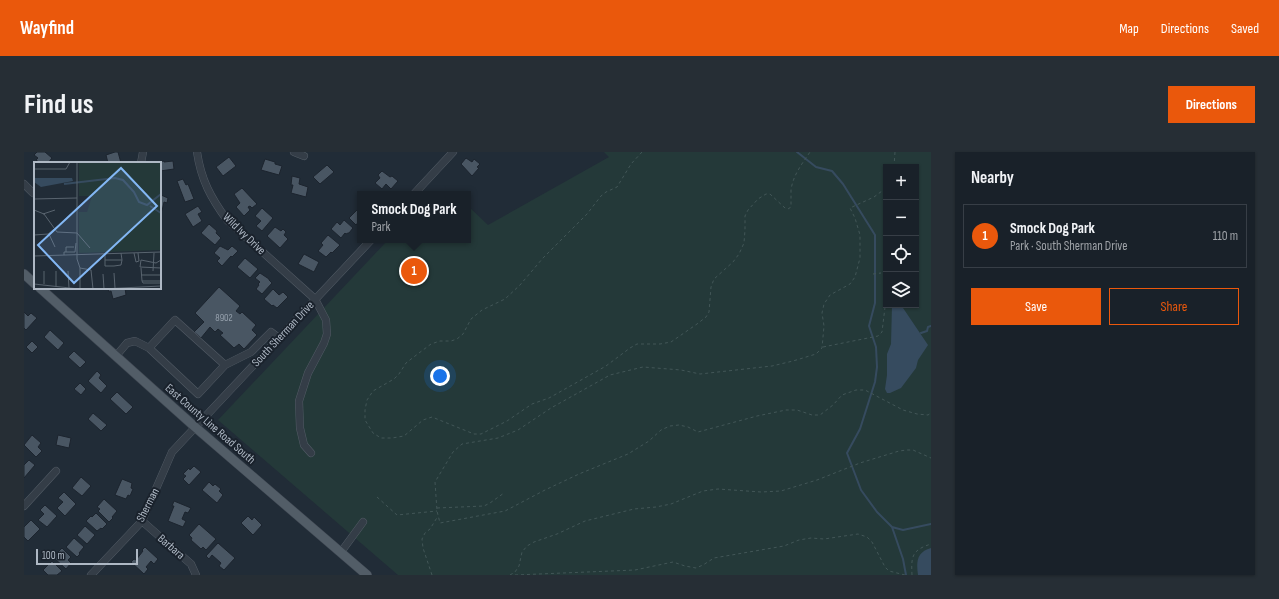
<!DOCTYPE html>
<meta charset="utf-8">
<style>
body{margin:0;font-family:"Sofia Sans Condensed",sans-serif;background:#262e35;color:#f1f3f6}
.controls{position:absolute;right:12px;top:12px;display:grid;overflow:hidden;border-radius:0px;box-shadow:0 1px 3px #0004}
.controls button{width:36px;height:36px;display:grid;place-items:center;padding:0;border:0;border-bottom:1px solid #373e46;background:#192129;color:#f1f3f6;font:20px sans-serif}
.scale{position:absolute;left:12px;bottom:10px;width:102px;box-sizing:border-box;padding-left:4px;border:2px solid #aeb8c4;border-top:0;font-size:11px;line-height:14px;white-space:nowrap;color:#aeb8c4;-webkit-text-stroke:3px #1a222c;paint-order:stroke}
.you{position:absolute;left:416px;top:224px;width:14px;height:14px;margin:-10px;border:3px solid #fff;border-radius:50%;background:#1a73e8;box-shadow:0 0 0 6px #1a73e833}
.badge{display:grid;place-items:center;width:26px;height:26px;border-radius:50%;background:#ea580c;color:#fff;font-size:13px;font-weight:700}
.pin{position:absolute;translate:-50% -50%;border:2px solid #fff;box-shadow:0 1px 4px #0006}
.popup{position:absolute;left:333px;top:39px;width:114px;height:52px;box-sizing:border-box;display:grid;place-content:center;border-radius:0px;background:#192129;filter:drop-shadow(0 1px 3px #0005);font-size:13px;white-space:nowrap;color:#9fa3a8}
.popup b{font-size:15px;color:#f1f3f6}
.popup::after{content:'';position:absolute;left:50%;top:100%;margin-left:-8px;border:8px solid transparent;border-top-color:#192129}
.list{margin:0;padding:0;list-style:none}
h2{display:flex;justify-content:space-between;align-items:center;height:52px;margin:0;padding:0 16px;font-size:17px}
h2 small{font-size:13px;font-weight:400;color:#9fa3a8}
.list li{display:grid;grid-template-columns:26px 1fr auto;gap:12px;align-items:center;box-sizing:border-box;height:64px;margin:0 8px 8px;padding:0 8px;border:1px solid #373e46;border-radius:0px}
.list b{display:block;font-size:15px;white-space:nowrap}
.list p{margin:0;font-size:13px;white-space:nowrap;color:#9fa3a8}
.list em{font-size:13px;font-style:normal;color:#9fa3a8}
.actions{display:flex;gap:8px;padding:12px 16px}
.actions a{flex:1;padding:9px 0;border:1px solid #ea580c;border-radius:0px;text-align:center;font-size:14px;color:#ea580c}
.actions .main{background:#ea580c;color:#fff}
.icon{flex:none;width:22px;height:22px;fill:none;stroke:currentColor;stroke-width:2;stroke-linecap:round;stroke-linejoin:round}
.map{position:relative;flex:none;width:907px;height:423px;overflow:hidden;border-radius:0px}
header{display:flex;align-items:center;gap:24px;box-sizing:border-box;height:56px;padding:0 20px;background:#ea580c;color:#fff}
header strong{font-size:19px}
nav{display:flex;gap:22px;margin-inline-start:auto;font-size:14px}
.intro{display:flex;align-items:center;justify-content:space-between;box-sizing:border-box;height:96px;padding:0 24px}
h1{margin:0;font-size:28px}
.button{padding:10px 18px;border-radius:0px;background:#ea580c;color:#fff;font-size:14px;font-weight:700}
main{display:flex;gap:24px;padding:0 24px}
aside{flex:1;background:#192129;border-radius:0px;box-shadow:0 1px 3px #0004}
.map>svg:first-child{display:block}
.green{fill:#243939;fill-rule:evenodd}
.water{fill:#364b5f}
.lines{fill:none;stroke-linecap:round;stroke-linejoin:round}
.stream{stroke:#364b5f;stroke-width:2}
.building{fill:#495663;stroke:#1c242e}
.minor-casing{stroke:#525b65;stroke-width:8}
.major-casing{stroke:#3e4651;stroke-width:10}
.path{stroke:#425657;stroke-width:1;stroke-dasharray:3 3;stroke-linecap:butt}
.minor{stroke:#343d47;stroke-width:7}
.major{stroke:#525d67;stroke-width:9}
.labels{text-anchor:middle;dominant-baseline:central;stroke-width:4;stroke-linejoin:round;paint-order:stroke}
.number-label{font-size:10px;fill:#95a0ac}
.street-label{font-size:12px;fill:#aeb8c4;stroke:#1a222c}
.inset-river{fill:none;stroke:#364b5f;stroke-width:2}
.inset-road{fill:none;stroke:#59646f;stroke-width:1}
.view{fill:#83b7f4;fill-opacity:0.15;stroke:#83b7f4;stroke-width:2}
.inset-edge{fill:none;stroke:#aeb8c4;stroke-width:2}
</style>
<header>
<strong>Wayfind</strong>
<nav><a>Map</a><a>Directions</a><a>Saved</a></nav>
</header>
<div class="intro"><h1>Find us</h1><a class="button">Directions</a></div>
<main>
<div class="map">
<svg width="907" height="423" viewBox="0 0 907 423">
<rect width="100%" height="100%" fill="#212c37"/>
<path class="green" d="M580,0H907V423H374L194,268L364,88H444V54L464,73L585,5ZM862,15H892V153H862Z"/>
<path class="water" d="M868,153H877L904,193L894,208L892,216L877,236L866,241H863L861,237L863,223V202L867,192Z
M907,396V423H894C892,409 893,400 907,396Z"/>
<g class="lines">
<path class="stream" d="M773,0L792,15L808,19L819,32L851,83V151L845,174L852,195L853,215L851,230L836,277L823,301L837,338L853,360L868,375L879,378L907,372
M897,181L903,179L904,175L907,174
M868,375L879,407L882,423"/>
</g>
<path class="building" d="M13,0H21L28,6L24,11H16L12,8L14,6L10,3Z
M91,0H94L97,11H84L82,3Z
M205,5L212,14L199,24L192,15Z
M442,6L448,10L450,7L456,12L453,15L455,16L448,24L437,12Z
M241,7L251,10V12L258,14L255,23L237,18Z
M140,9V10L149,9L150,17L136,19V11H131V10Z
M303,13L310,20L296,32L289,25Z
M358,19L366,25L368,24L374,29L367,37L362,32L358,37L351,31L356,26L354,23Z
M268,24L276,26L275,32L284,35L282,45L267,41L269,33H267Z
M159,27L162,33L164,32L170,47L161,50L153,29Z
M218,36L233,52L228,56L226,54L224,55L226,58L220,64L212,55L216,51L210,42Z
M136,42L137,43L144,46L143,51L140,50L138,59L136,58Z
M174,54L178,60L174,62L178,69L169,75L161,62Z
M336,55V68L332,73L325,66Z
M238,56L249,66L238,79L232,74L237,69L231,64Z
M320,68L329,76L325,81H324L322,82L321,81L317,86L307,77L313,70L316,73Z
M185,72L193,79L192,81L197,86L191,93L177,81Z
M251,75L257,79L259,77L262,80L260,83L264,87L256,96L243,84Z
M304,83L316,93L308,101L307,100L302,105L294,99L299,93L297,91Z
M196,94L204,98L208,94L214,99L208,105L207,104L198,114L193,109L196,106L190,101Z
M280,102L295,110L290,120L274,112Z
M221,106L234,117L226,126L213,115Z
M236,121L245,127V128L248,131L238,142L232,137L235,133L234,132L236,130L231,126Z
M195,135L216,154L212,159L216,162L218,160L232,173L228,178L233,183L220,197L215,192L210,196L196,183L199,181L194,177L191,180L186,175L177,186L170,180L180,170L171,161Z
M84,136H101L102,143L89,147L87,139L85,140Z
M249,137L255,143L259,140L264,145L253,156L249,153L248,154L240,147Z
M0,160L4,164L7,161L13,166L2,178L0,176Z
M26,178L40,191L34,198L20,185Z
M8,189L14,195L8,201L2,195Z
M50,199L62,210L56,216L44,205Z
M73,219L77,223L75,226L83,234L77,241L64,229Z
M56,231L62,237L57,243L50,237Z
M93,240L109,255L102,262L86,247Z
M69,261L83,273L77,279L64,267Z
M8,283L17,291L14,295L18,299L12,305L0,293Z
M34,283L47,286L45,296L32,293Z
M5,308L11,313L0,326V313Z
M170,314L177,320L165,333L159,327L162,324L159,322L165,316L166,318Z
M57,325L67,334L58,344L48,336Z
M98,327L108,331L107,336L109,337L106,344L104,343L102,347L91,343Z
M185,330L189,334L191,332L197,337L195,339L199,343L193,351L178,338Z
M40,340L52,352L41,364L33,356L39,350L34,346Z
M80,347L93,359L88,365L89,366L85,370L74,359L76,357L73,355Z
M150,349L167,356L164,361L161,360L158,367L162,369L159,375L144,369L150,354H148Z
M21,353L33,364L23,375L14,368L20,362L16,358Z
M72,361L83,372L78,377L77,376L73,379L62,369L67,364L68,365Z
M224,364L228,368L230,365L238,373L229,383L217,371Z
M7,368L16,377L4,389L0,385V375Z
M175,372L192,387L182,398L179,395L177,397L167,388L168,386L165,383Z
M61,374L71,383L63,392L53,383Z
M50,386L60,395L55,401L56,402L53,405L42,395Z
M194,391L211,406L200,418L195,414L197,411L188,403L185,407L182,404Z
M121,395L134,407L130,412L127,409L122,415L124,417L120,422L107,410L110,407L112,408L119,399L118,398Z
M38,396L47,405L44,408L47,411L42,417L29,405Z
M28,409L38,419L33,423H24L19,418Z"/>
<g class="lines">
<defs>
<path id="minor" d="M173,0C177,28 187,46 203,68L291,147L302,168L303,182L300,191L284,221L275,249L276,276L280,293L287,301
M270,0L280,4
M117,11L119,0
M0,32L9,41
M390,42L429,0
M125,196L151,168L201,213
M92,204L103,191L111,189L125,196L174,242L201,213L227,200L247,180L255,186
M0,354L32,319
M118,369L167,412L172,423
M317,400L339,370
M67,423L118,369L148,300L347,88"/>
<path id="major" d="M0,122L11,132
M16,136L171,275L343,423"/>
</defs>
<use href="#minor" class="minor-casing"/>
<use href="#major" class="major-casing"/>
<path class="path" d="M618,0L607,12L593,35L582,40L577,44L563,62L519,106L496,133L481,147L458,158L447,167L439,182L433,187L427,189H416L407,192L395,201L382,211L375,222L370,227L349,239L343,248L341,258V268L349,281L357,286H368L380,284L399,268L408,265L450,282H457L483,269L508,252L525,246L582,214L606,196L613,192H636L647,190L673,172L682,165L685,160L687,135L690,127L709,110L715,102L720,91L721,78V64L724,58L734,47L742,42H746L761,56L764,57L767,55C767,49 767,44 767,38C769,23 778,12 786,0
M870,15L871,0
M862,36L850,45L826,56L831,66L836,83V106L831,125L826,132L806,143L800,152L798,161L800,174L798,196L792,202L769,209L748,214L676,222L657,218L619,215L586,223L527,256L494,278L474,286L438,292L429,300L411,330L413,359L416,371L481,359L521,338L555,322L604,302L625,289L637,278L646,274L655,273L664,275L674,280L733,264L762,258H773L788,263H796L809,253L818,243L832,238H841L879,258L893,262L904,263L907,261
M849,122L857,121
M799,195L854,184L858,180L862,147
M353,345L373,363L413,359
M413,356L460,354L466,351L480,341
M408,423L399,396L398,387L401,381L406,377L414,364
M486,423L491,420L495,414L498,400L503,394L510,390L533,382L561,369L610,357L632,355L647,352L679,339L694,337L737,340L757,339L793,328L836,311L875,299L883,298H889L907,306
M491,423L611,418L649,410L661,414L672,416L679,413L690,406L760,394L775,388L787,386L800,387L834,382L843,385L848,390L861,415L865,419L881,423
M888,423C887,404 888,398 907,392"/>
<use href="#minor" class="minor"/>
<use href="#major" class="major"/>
</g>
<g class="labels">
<g class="number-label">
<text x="200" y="166">8902</text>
</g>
<g class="street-label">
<text transform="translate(220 82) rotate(44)">Wild Ivy Drive</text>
<text transform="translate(259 182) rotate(-47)">South Sherman Drive</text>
<text transform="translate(186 272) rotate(41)">East County Line Road South</text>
<text transform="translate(124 353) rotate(-63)">Sherman</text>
<text transform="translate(147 395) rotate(41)">Barbara</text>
</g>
</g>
<g transform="translate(10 10)">
<rect width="127" height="127" fill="#212c37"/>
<path d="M45,0H127V88L45,91V50H53L58,34H45Z" fill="#243939"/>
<path d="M0,16H38L39,19L7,25L0,20Z" fill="#364b5f"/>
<path class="inset-river" d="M30,22L81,16L89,18L100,30L105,40L113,43L127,32M116,44L127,51"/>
<path class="inset-road" d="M43,0V97L46,106V127M0,7H32L36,0M0,37L43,36M0,48L10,52L23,70L43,71M9,52L21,48M43,71L56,86M15,72L21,85M0,73L14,72L30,59M32,90V85H40M100,91L102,100L105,99L104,91M71,92V98H88L87,91M30,93V90H41L42,81M0,94L127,90M71,98V104H80L87,103L88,98M127,98L122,101L107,98L106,105L127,106M46,106L57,108L59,127M107,106L108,119H127M22,109V125M34,109L35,126M119,109L120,91M80,111L81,126M69,112L70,127M107,113H127M108,119L109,121H127M0,122L45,127M10,122V109M67,127L127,124"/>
<path class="view" d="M87,6L123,44L40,121L4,83Z"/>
<rect width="127" height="127" class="inset-edge"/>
</g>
</svg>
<div class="controls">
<button>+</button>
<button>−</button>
<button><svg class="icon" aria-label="locate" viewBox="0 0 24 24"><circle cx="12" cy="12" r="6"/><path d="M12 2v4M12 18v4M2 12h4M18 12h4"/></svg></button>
<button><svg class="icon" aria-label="layers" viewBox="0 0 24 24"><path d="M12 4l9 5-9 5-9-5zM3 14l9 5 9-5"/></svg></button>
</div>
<div class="scale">100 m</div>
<div class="you"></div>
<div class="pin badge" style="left:390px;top:119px">1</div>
<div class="popup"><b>Smock Dog Park</b>Park</div>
</div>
<aside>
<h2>Nearby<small></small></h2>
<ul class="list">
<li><span class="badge">1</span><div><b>Smock Dog Park</b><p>Park · South Sherman Drive</p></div><em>110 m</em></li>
</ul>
<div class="actions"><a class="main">Save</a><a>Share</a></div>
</aside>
</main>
